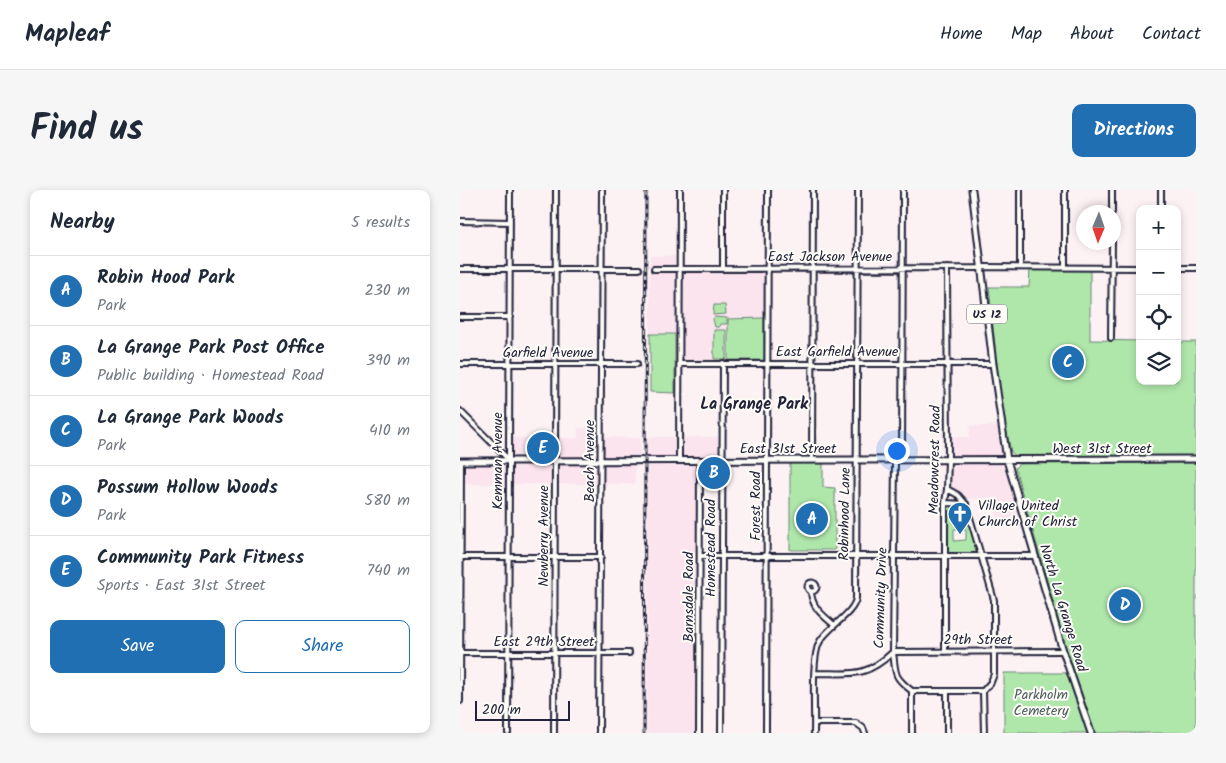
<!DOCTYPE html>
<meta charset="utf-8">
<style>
body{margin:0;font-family:Kalam,sans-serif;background:#f6f6f7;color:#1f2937}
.controls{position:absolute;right:15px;top:15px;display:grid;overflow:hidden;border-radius:10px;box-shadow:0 2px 8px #0003}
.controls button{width:45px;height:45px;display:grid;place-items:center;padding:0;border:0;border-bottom:1px solid #e0e1e3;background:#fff;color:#1f2937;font:25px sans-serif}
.compass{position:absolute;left:616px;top:15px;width:45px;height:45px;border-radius:50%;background:#fff;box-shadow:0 2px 8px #0003;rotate:182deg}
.scale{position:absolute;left:15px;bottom:12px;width:95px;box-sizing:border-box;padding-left:5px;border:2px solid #22223b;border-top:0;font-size:14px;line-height:18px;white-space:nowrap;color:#22223b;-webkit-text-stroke:4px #fdfcf7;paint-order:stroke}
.you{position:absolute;left:436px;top:260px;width:18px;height:18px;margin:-12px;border:4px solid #fff;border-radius:50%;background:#1a73e8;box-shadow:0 0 0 8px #1a73e833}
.badge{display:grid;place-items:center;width:32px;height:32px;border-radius:50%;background:#1f6fb2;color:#fff;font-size:16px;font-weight:700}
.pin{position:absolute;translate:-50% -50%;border:2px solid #fff;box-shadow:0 1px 5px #0006}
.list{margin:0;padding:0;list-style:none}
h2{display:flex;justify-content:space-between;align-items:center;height:65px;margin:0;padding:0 20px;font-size:21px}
h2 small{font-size:16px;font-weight:400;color:#747a83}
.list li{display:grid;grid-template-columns:32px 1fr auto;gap:15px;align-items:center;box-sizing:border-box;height:70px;padding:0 20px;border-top:1px solid #e0e1e3}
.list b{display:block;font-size:19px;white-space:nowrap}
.list p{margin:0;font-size:16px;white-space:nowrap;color:#747a83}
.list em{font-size:16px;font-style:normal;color:#747a83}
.actions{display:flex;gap:10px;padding:15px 20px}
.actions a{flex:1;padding:11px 0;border:1px solid #1f6fb2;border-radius:10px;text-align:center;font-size:18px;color:#1f6fb2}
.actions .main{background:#1f6fb2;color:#fff}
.icon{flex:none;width:28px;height:28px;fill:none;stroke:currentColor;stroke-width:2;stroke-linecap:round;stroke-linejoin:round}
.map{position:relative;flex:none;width:736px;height:543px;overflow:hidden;border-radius:10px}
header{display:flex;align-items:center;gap:30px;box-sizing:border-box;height:70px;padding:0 25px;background:#fff;border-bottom:1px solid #e0e1e3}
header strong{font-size:24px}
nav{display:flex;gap:28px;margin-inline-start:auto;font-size:18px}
.intro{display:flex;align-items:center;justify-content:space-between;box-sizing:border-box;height:120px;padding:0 30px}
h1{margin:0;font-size:35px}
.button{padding:12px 22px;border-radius:10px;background:#1f6fb2;color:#fff;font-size:18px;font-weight:700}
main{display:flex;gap:30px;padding:0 30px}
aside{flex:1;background:#fff;border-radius:10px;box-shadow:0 2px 8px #0003}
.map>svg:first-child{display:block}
.built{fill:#fbe4ee}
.green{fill:#afe7ab;stroke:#688473;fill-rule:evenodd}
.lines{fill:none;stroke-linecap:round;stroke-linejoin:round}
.minor-casing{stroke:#22223b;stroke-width:8}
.major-casing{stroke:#22223b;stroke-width:9}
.minor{stroke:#fdfcf7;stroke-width:4}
.major{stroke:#fdfcf7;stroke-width:5}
.rail-casing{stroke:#22223b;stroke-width:3}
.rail{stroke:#fdfcf7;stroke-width:1;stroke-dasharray:4;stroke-linecap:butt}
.labels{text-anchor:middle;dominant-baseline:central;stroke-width:4;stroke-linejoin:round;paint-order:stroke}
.shield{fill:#fdfcf7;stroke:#646373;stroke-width:1}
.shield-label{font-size:12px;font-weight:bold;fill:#22223b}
.street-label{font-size:14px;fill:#22223b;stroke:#fdfcf7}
.poi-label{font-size:14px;fill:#22223b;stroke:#fdfcf7;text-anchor:start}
.park-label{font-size:14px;fill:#4c5d5d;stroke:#fdfcf7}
.quarter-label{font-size:16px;font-weight:bold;fill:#22223b;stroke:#fdfcf7}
</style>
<header>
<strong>Mapleaf</strong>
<nav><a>Home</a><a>Map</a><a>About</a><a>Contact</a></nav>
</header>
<div class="intro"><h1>Find us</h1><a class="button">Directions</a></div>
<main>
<aside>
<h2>Nearby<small>5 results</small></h2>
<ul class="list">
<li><span class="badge">A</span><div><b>Robin Hood Park</b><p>Park</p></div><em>230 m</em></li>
<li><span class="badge">B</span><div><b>La Grange Park Post Office</b><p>Public building · Homestead Road</p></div><em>390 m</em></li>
<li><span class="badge">C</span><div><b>La Grange Park Woods</b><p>Park</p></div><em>410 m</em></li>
<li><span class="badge">D</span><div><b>Possum Hollow Woods</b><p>Park</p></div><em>580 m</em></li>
<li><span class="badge">E</span><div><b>Community Park Fitness</b><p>Sports · East 31st Street</p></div><em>740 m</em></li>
</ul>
<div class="actions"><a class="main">Save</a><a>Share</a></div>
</aside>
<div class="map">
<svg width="736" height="543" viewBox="0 0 736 543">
<rect width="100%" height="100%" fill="#fcf1f3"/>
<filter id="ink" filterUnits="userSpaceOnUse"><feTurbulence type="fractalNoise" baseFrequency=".02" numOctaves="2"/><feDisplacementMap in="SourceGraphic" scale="10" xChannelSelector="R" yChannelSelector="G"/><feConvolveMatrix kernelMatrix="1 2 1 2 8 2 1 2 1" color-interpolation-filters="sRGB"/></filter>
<g filter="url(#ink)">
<path class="built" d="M190,66H221V83H304V170H222L221,203L190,202Z
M510,236H539L546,269H487L486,247H509Z
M118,238H141V247L180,248V266L175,267V294H2V270L48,269L30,250L38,242L48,241L49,248H118Z
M188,247H264V269H188Z
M486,271L546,272L564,338H541L532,308L506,309L497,302L486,297Z
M188,275H235L238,278L236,543H187Z"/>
<path class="green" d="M570,80H630V150L680,151V191H717V152H736V266H556L551,262L541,215L529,97H569Z
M254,115H265L266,124L253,125Z
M255,127L267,128V134H260L259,137H255L253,129Z
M304,128V170H268V129Z
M254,140H266V169H254Z
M190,144H215V203L190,202Z
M330,271L363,272V297L375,298V360H330Z
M736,273V543H635L606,457L555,278L559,274Z
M489,315L505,316L518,359L516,363L489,364L487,362V317ZM494,339H506V350L494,351Z
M544,483H607L627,543H544Z"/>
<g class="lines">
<defs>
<path id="minor" d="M560,0V77
M605,0V77
M701,19V0
M652,22V0
M0,31L50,32
M521,77L680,78
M717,78H736
M0,79H179
M194,79L521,78
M263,79V0
M0,127H50
M651,148L652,52
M0,174H177
M220,174H533
M0,221L49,270
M352,270L353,0
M442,270L443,0
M219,271L220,0
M487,299L498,305L506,314L534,410V484L531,492L523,501
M485,313L506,314
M240,366H575
M0,367H141
M347.5 397a4.5 4.5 0 1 1 9 0a4.5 4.5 0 1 1-9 0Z
M351,402C352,418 363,425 374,435
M485,462V313L487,299L488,270L487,78
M0,463H169
M355,483C391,483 404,489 433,462L435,270
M452,501H523L524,543
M0,511L1,271
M354,533H396L403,538L405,543
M48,543L50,0
M94,543L96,0
M139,543L142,0
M239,543L240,270
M261,543L263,173
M306,543L308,0
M354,543C355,522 351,470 359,453C366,438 394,424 396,408L398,0
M452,543V501C433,486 436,485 433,462L603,461
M487,543V501"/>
<path id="major" d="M512,0L533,174L547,270L603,461L631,543
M0,271L736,269"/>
</defs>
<use href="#minor" class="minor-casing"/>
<use href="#major" class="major-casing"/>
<use href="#minor" class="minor"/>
<use href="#major" class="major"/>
<defs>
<path id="rail" d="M184,543L186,0"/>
</defs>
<use href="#rail" class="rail-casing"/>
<use href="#rail" class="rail"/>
</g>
</g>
<defs>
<symbol id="church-pin" viewBox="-11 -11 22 30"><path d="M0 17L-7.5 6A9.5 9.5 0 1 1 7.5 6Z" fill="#1f6fb2" stroke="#fdfcf7"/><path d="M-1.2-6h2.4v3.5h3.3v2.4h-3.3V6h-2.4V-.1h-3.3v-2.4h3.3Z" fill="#fff"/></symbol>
</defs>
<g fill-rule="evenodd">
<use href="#church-pin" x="486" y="310" width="28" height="38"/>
</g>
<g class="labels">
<rect class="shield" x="507" y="114.5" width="40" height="19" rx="4"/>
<g class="shield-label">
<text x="527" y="124">US 12</text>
</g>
<g class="street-label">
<text x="370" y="67">East Jackson Avenue</text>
<text x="377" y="162">East Garfield Avenue</text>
<text x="88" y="163">Garfield Avenue</text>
<text x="328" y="259">East 31st Street</text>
<text x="642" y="259">West 31st Street</text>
<text transform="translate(475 270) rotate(-89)">Meadowcrest Road</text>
<text transform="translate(38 271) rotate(-90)">Kemman Avenue</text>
<text transform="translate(130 271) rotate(-90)">Beach Avenue</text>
<text transform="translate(296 316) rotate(-90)">Forest Road</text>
<text transform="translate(385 324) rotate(-89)">Robinhood Lane</text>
<text transform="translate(84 346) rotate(-90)">Newberry Avenue</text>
<text transform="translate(251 358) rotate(-90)">Homestead Road</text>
<text transform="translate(229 407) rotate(-90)">Barnsdale Road</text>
<text transform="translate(421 408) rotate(-88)">Community Drive</text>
<text transform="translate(603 418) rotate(73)">North La Grange Road</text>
<text x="518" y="450">29th Street</text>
<text x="84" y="452">East 29th Street</text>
</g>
<g class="poi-label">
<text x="518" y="316">Village United<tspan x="518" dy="16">Church of Christ</tspan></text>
</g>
<g class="park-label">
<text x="581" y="505">Parkholm<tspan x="581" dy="16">Cemetery</tspan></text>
</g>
<g class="quarter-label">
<text x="294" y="214">La Grange Park</text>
</g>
</g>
</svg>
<div class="controls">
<button>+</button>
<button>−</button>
<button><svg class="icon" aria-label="locate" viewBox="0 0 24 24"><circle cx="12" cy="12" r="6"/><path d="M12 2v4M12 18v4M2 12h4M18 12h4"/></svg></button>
<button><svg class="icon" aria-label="layers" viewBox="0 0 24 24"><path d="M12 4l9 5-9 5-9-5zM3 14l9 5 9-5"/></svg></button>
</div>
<svg class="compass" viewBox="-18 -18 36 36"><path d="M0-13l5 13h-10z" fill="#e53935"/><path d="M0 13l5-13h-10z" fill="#747a83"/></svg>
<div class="scale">200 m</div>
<div class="you"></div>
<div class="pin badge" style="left:352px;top:329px">A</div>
<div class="pin badge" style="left:254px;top:283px">B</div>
<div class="pin badge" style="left:608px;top:172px">C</div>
<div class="pin badge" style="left:665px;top:415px">D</div>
<div class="pin badge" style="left:83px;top:258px">E</div>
</div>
</main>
